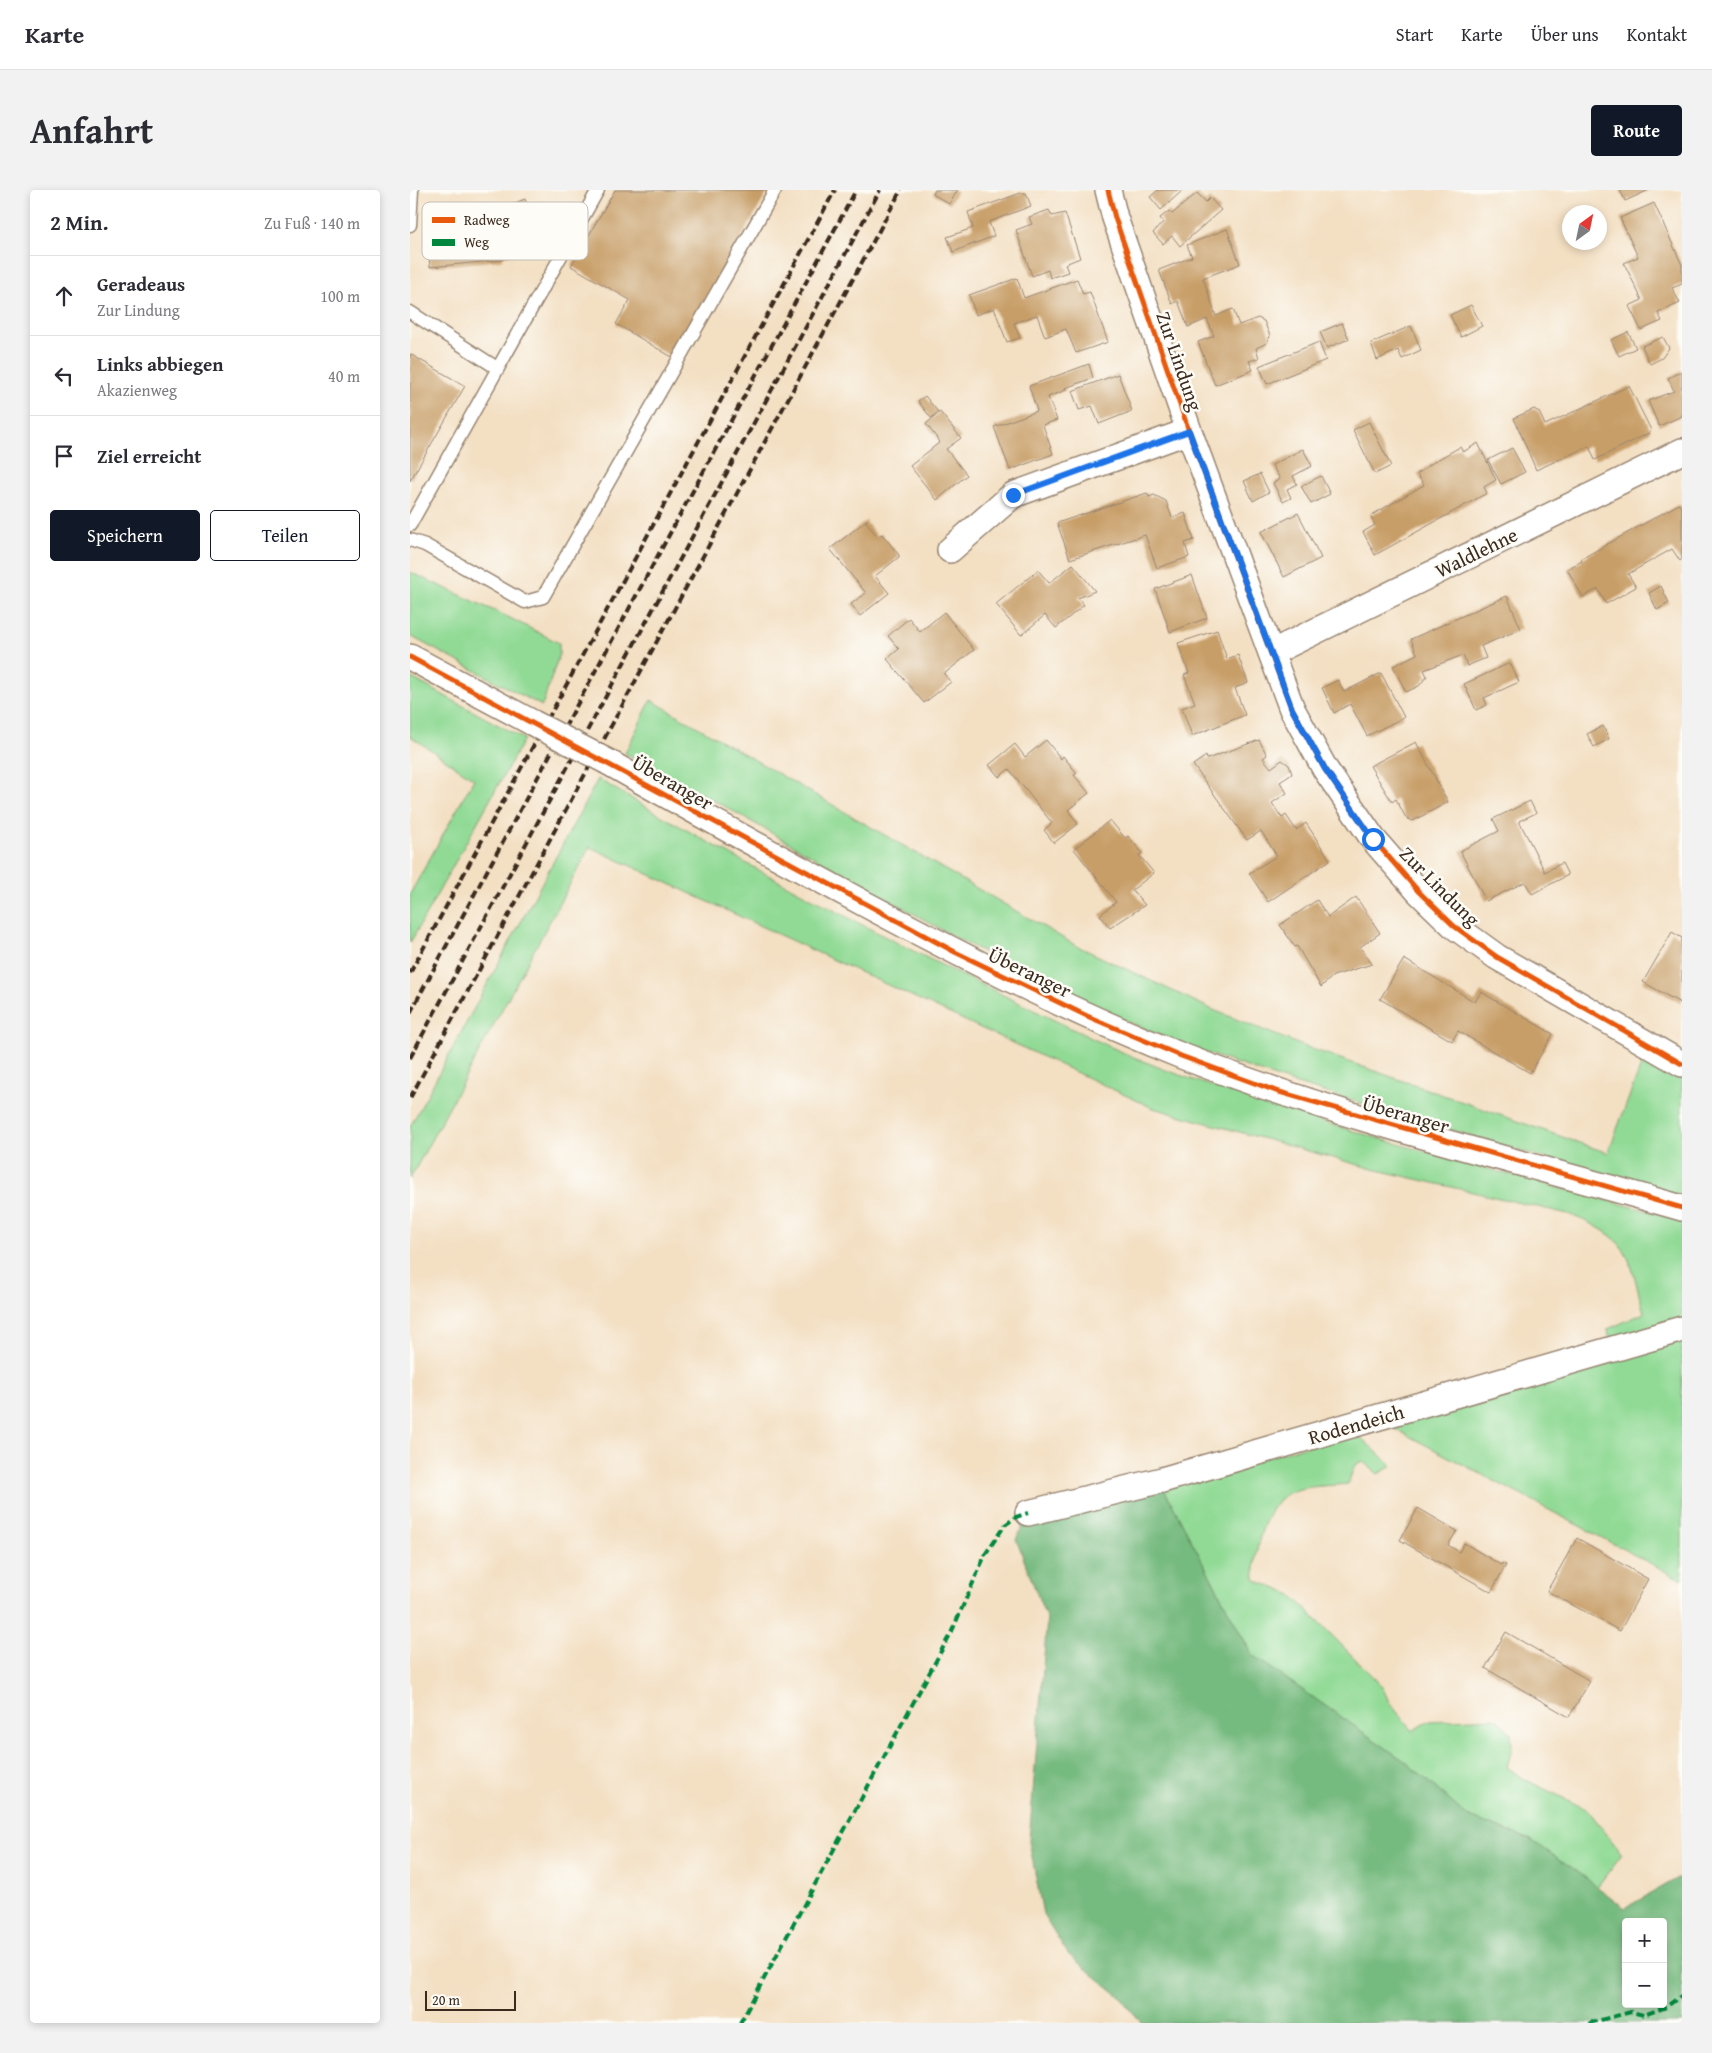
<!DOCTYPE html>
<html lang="de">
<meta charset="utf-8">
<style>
body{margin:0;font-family:"Gentium Book Plus",serif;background:#f2f2f3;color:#2b2b33}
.controls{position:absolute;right:15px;bottom:15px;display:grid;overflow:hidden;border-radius:5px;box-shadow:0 2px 8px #0003}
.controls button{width:45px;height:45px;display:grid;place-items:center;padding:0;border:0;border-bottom:1px solid #e1e1e2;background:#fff;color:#2b2b33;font:25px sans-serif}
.compass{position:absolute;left:1152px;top:15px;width:45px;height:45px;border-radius:50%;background:#fff;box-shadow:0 2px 8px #0003;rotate:33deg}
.scale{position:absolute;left:15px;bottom:12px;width:91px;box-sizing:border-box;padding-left:5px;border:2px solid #3b2a1e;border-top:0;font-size:14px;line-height:18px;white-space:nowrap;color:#3b2a1e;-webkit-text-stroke:4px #fdfcf7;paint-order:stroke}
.stop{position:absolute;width:15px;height:15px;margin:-11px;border:4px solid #1a73e8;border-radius:50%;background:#fff}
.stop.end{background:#1a73e8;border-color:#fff;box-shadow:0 1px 5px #0008}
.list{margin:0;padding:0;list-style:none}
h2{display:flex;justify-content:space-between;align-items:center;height:65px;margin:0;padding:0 20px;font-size:21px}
h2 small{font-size:16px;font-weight:400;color:#7c7c81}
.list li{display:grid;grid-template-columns:32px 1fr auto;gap:15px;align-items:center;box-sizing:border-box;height:80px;padding:0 20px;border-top:1px solid #e1e1e2}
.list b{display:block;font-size:19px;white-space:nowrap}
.list p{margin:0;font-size:16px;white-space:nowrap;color:#7c7c81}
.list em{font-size:16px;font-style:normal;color:#7c7c81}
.actions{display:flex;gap:10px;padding:15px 20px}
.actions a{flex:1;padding:11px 0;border:1px solid #111827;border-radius:5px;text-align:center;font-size:18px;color:#111827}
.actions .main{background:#111827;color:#fff}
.icon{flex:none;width:28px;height:28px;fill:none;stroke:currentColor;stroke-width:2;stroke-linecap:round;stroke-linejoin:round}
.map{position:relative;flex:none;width:1272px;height:1833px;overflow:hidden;border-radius:5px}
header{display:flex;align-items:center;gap:30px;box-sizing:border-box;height:70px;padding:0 25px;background:#fff;border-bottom:1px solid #e1e1e2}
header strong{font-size:24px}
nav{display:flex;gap:28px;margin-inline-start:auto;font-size:18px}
.intro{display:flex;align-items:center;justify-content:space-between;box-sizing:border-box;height:120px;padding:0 30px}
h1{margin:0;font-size:35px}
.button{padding:12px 22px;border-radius:5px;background:#111827;color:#fff;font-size:18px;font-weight:700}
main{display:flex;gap:30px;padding:0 30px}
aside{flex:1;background:#fff;border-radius:5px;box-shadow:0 2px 8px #0003}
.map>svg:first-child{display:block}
.green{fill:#91da95;stroke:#66825a}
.forest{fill:#74ba7e;stroke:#58724e;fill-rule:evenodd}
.building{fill:#c79e68}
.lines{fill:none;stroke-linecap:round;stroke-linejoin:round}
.lane-casing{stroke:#978470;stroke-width:15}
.street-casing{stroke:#978470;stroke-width:28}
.lane{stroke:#fff;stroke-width:12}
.street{stroke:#fff;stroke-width:25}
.rail{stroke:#3b2a1e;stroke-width:4;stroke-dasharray:8 4;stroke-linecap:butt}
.street-bridge-casing{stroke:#978470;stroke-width:28;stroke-linecap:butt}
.street-bridge{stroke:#fff;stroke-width:25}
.quiet{stroke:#00873e;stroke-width:4;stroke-dasharray:8 4;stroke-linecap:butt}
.cycleway-casing{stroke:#fdfcf7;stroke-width:8}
.cycleway{stroke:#e8590c;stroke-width:5}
.route{stroke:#1a73e8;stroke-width:6}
.labels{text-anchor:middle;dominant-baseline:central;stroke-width:5;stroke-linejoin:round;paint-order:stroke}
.street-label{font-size:20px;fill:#3b2a1e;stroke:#fdfcf7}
.key{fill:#fdfcf7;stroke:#c3bdb6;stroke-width:1}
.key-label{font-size:14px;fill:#3b2a1e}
</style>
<header>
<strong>Karte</strong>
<nav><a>Start</a><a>Karte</a><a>Über uns</a><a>Kontakt</a></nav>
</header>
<div class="intro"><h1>Anfahrt</h1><a class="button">Route</a></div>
<main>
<aside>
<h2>2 Min.<small>Zu Fuß · 140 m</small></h2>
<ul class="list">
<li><svg class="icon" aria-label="ahead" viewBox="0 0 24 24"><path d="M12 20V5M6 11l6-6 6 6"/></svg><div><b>Geradeaus</b><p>Zur Lindung</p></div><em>100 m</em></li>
<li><svg class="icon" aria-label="left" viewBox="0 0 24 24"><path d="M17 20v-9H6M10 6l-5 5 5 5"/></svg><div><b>Links abbiegen</b><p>Akazienweg</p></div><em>40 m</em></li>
<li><svg class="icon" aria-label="arrive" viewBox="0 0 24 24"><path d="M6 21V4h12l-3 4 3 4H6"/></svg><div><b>Ziel erreicht</b></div></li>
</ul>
<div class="actions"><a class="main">Speichern</a><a>Teilen</a></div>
</aside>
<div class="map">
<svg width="1272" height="1833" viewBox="0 0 1272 1833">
<rect width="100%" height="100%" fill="#fdfcf7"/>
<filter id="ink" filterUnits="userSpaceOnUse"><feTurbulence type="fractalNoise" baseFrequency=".02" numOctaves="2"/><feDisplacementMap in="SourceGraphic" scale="10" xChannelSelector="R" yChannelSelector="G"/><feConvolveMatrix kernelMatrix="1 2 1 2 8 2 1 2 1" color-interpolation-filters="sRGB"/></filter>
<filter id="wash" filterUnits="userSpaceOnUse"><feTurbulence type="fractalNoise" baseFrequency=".0096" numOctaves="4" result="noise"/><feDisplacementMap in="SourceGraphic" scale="20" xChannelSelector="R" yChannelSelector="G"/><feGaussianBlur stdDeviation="1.12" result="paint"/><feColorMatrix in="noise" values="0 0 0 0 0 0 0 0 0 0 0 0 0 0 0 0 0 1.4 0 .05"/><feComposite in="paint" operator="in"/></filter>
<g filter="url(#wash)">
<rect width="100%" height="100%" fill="#f3dfc2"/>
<path class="green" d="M0,382L98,427L149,453V465L132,516L0,446Z
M0,487L114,549L0,753V704L64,589L0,546Z
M241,510L665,755L801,819L888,854L1198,963L1232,873L1242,871L1272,888V1009L877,891L776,856L678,815L550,750L314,616L215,563Z
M188,589C319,666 453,738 589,803C651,833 713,866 778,888C940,945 1106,986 1272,1030V1132L1200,1152L1198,1139L1234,1123C1218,1062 1220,1048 1158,1024L963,979L743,918L180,657L0,989V937Z
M1272,1148V1390L976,1234Z
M939,1245L949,1246L982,1276L968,1284L952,1271L945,1275L938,1294C920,1296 898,1295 881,1302C854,1312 843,1364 845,1390L882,1405L972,1496L979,1512L1002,1541L1020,1531L1086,1528L1101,1543L1102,1558L1097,1577L1112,1588L1178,1620L1212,1664L1187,1697L1121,1650L1057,1626L996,1572L842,1465L752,1295Z"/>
<path class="forest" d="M752,1295L842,1465L996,1572L1057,1626L1121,1650L1164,1679L1215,1718L1272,1686V1833H732L709,1806L658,1764L633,1724L619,1651L637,1430L606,1349L616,1330ZM1216,1732H1253V1814H1216Z"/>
<g id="blocks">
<path class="building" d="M205,0H359L262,167L206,134L220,110L161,76Z
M525,0H548L539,14L523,4Z
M748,0H773L751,20L740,7Z
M1210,0H1239L1215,11Z
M611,3H616L621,16L579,32L584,46L543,62L537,47L563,38L558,22Z
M787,3L796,12L800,8L811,20L770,56L762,46L753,54L743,43L753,32L750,28L759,21L762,24Z
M115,9L132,52L93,67L92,70L20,77L16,29L67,24L68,28Z
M1244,13L1272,75V94L1262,98L1270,113L1248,123L1252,131L1231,140L1219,116L1232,110L1214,73L1228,67L1210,28Z
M639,20L642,26L655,23L670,68L655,74L658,82L640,88L638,80L622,86L606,40L622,34L619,27Z
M817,39L830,74L793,88L806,126L823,119L829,135L848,128L854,131L860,146L857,153L846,158L849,168L839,171L843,180L805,195L788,152L804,146L797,129L778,137L768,111L762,114L749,80L782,67L777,55Z
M607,88L614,108L667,89L673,104L680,102L698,152L666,163L656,139L635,147L627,125L604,133L610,148L597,152L584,118L566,125L559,105Z
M1061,115L1072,136L1051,147L1040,125Z
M932,133L939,149L917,158L910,142Z
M1001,136L1011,160L992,169L988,160L967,170L961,153Z
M1218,142L1226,158L1209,166L1201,150Z
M1253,147L1259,158L1252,168L1240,174L1232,156Z
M909,152L916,170L857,194L849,176Z
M0,164L55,196L0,291Z
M679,174L683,188L655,198L656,200L638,207L647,230L633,235L643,264L600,280L584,237L627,221L619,196Z
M1272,181V226L1249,236L1238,211L1264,201L1258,188Z
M708,184L722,221L689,234L682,216L669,220L662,201Z
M1219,196L1241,240L1239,243L1185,270L1179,256L1126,280L1104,228L1124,219L1129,222L1135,235Z
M515,206L528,222L521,228L508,211Z
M530,222L551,248L536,259L557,285L527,310L500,276L530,252L516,234Z
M959,232L981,276L965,284L943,240Z
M1068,253L1086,290L1074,297L1077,303L965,365L953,342L965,335L960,326L1014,295L1007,284L1025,271L1050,257L1053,262Z
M1102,258L1115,282L1091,294L1078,270Z
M893,259L902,276L883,286L887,294L877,299L881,308L873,312L863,293L870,289L862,275Z
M850,284L859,302L843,311L834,291Z
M911,286L920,304L901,314L891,296Z
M737,303L739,307L744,305L756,311L762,328L775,323L784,350L775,353L779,367L747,378L735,345L660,369L647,333Z
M1269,314L1272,319V369L1270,371L1262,359L1218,384L1226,397L1196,414L1188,399L1173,407L1157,379L1172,371L1171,369Z
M888,323L911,368L874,387L851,342Z
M457,330L456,332L467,346L472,344L489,365V367L465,386L479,403L450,426L441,414L456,403L420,359Z
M663,374L685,401L668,408L674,415L646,438L635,425L611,445L586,414L628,380L639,393Z
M782,385L797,428L760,442L745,399Z
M1251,396L1259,413L1247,420L1239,403Z
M1097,406L1111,439L1071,456L1076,468L1057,476L1053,465L1014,480L1017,486L1009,496L996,502L983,476L1007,464L1001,449Z
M534,422L564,460L534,484L541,492L514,513L477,469L489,459L478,446L499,428L510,442Z
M807,440L817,469L828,465L838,493L825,498L835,525L782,546L772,518L785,513L774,485L779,483L768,453Z
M1100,473L1109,492L1074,508L1077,515L1066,520L1054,494Z
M971,483L994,527L957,546L940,514L924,523L912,498L928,490L934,502Z
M1193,536L1199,549L1184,557L1177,544Z
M636,550L651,569L653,566L667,583L664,585L679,603L658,620L668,634L644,653L634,640L642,633L599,579L589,587L579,575L605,554L615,567Z
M849,550L857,565L853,568L861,578L872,570L879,575L882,584L870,592L877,603L862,613L872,628L876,625L886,640L896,633L920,670L858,712L839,683L867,666L851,641L837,650L783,575L796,566L797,569Z
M1006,552L1038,612L1003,631L996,628L986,609L982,612L960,576Z
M1120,611L1126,623L1109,631L1122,656L1135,682L1152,673L1158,685L1122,704L1115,692L1076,711L1050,661L1089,641L1083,629Z
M700,630L715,648L718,646L732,663L729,665L744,683L722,700L735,715L700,738L690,725L706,712L664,659Z
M946,707L970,743L950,757L962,774L923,786L911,797L887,756L885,757L870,735L907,710L918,727Z
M1262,742L1272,748V814L1233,792Z
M994,769L1065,812L1071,802L1143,844L1120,883L1048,841L1042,851L970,809Z
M1008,1318L1047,1341L1038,1355L1049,1362L1054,1353L1091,1375L1092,1373L1096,1375L1081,1402L990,1350Z
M1167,1348L1238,1389L1210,1441L1137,1401Z
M1096,1442L1180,1491L1159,1527L1075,1478Z"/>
</g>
</g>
<g filter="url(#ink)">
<use href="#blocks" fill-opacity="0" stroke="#978470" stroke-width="1"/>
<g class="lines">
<defs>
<path id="lane" d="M0,35L2,0
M0,122L87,178
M0,335L188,0
M0,350L15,355L115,412L133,407L365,0"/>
<path id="street" d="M698,0L705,28L779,241L861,463L882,519L915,579L963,649L1009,702L1044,736L1087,767L1272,874
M540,360L603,305L779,241
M861,463L1272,261
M0,467L123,533
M198,572C283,621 368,667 455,714C558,769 663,823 772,866C934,930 1105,970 1272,1018
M618,1323L752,1290L1272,1139"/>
</defs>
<use href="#lane" class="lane-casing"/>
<use href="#street" class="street-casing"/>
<use href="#lane" class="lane"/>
<use href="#street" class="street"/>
<path class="rail" d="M0,783L425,0
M0,823L446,0
M0,868L470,0
M0,908L491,0"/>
<defs>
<path id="street-bridge" d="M123,533L198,572"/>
</defs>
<use href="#street-bridge" class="street-bridge-casing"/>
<use href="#street-bridge" class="street-bridge"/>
<path class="quiet" d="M330,1833L542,1441L576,1363L595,1335L606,1327L618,1323
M1179,1833L1221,1822L1234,1825L1256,1817L1272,1805"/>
<defs>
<path id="cycleway" d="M698,0L705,28L779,241L861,463L882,519L915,579L963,649L1009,702L1044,736L1087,767L1272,874
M0,467L545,762L677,826L771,866L866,901L1272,1018"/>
</defs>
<use href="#cycleway" class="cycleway-casing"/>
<use href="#cycleway" class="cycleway"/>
</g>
</g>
<g class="lines" filter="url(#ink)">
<path class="route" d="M603,305L779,241L882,519L915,579L963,649"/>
</g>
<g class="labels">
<g class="street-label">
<text transform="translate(770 171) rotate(71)">Zur Lindung</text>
<text transform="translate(1066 362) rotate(-26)">Waldlehne</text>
<text transform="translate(263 592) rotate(30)">Überanger</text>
<text transform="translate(1030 696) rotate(45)">Zur Lindung</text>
<text transform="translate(620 782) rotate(26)">Überanger</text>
<text transform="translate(996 924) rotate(16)">Überanger</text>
<text transform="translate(946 1234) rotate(-16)">Rodendeich</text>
</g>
</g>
<rect x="12" y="12" width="166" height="58" rx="8" class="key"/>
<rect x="22" y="27" width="23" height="6" fill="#e8590c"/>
<rect x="22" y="49" width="23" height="7" fill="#00873e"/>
<g class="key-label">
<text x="54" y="35">Radweg</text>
<text x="54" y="57">Weg</text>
</g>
</svg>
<div class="controls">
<button>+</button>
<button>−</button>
</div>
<svg class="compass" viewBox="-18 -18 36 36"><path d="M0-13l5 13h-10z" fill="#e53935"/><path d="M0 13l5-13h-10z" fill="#7c7c81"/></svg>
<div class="scale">20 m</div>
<div class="stop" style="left:963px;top:649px"></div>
<div class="stop end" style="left:603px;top:305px"></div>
</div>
</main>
